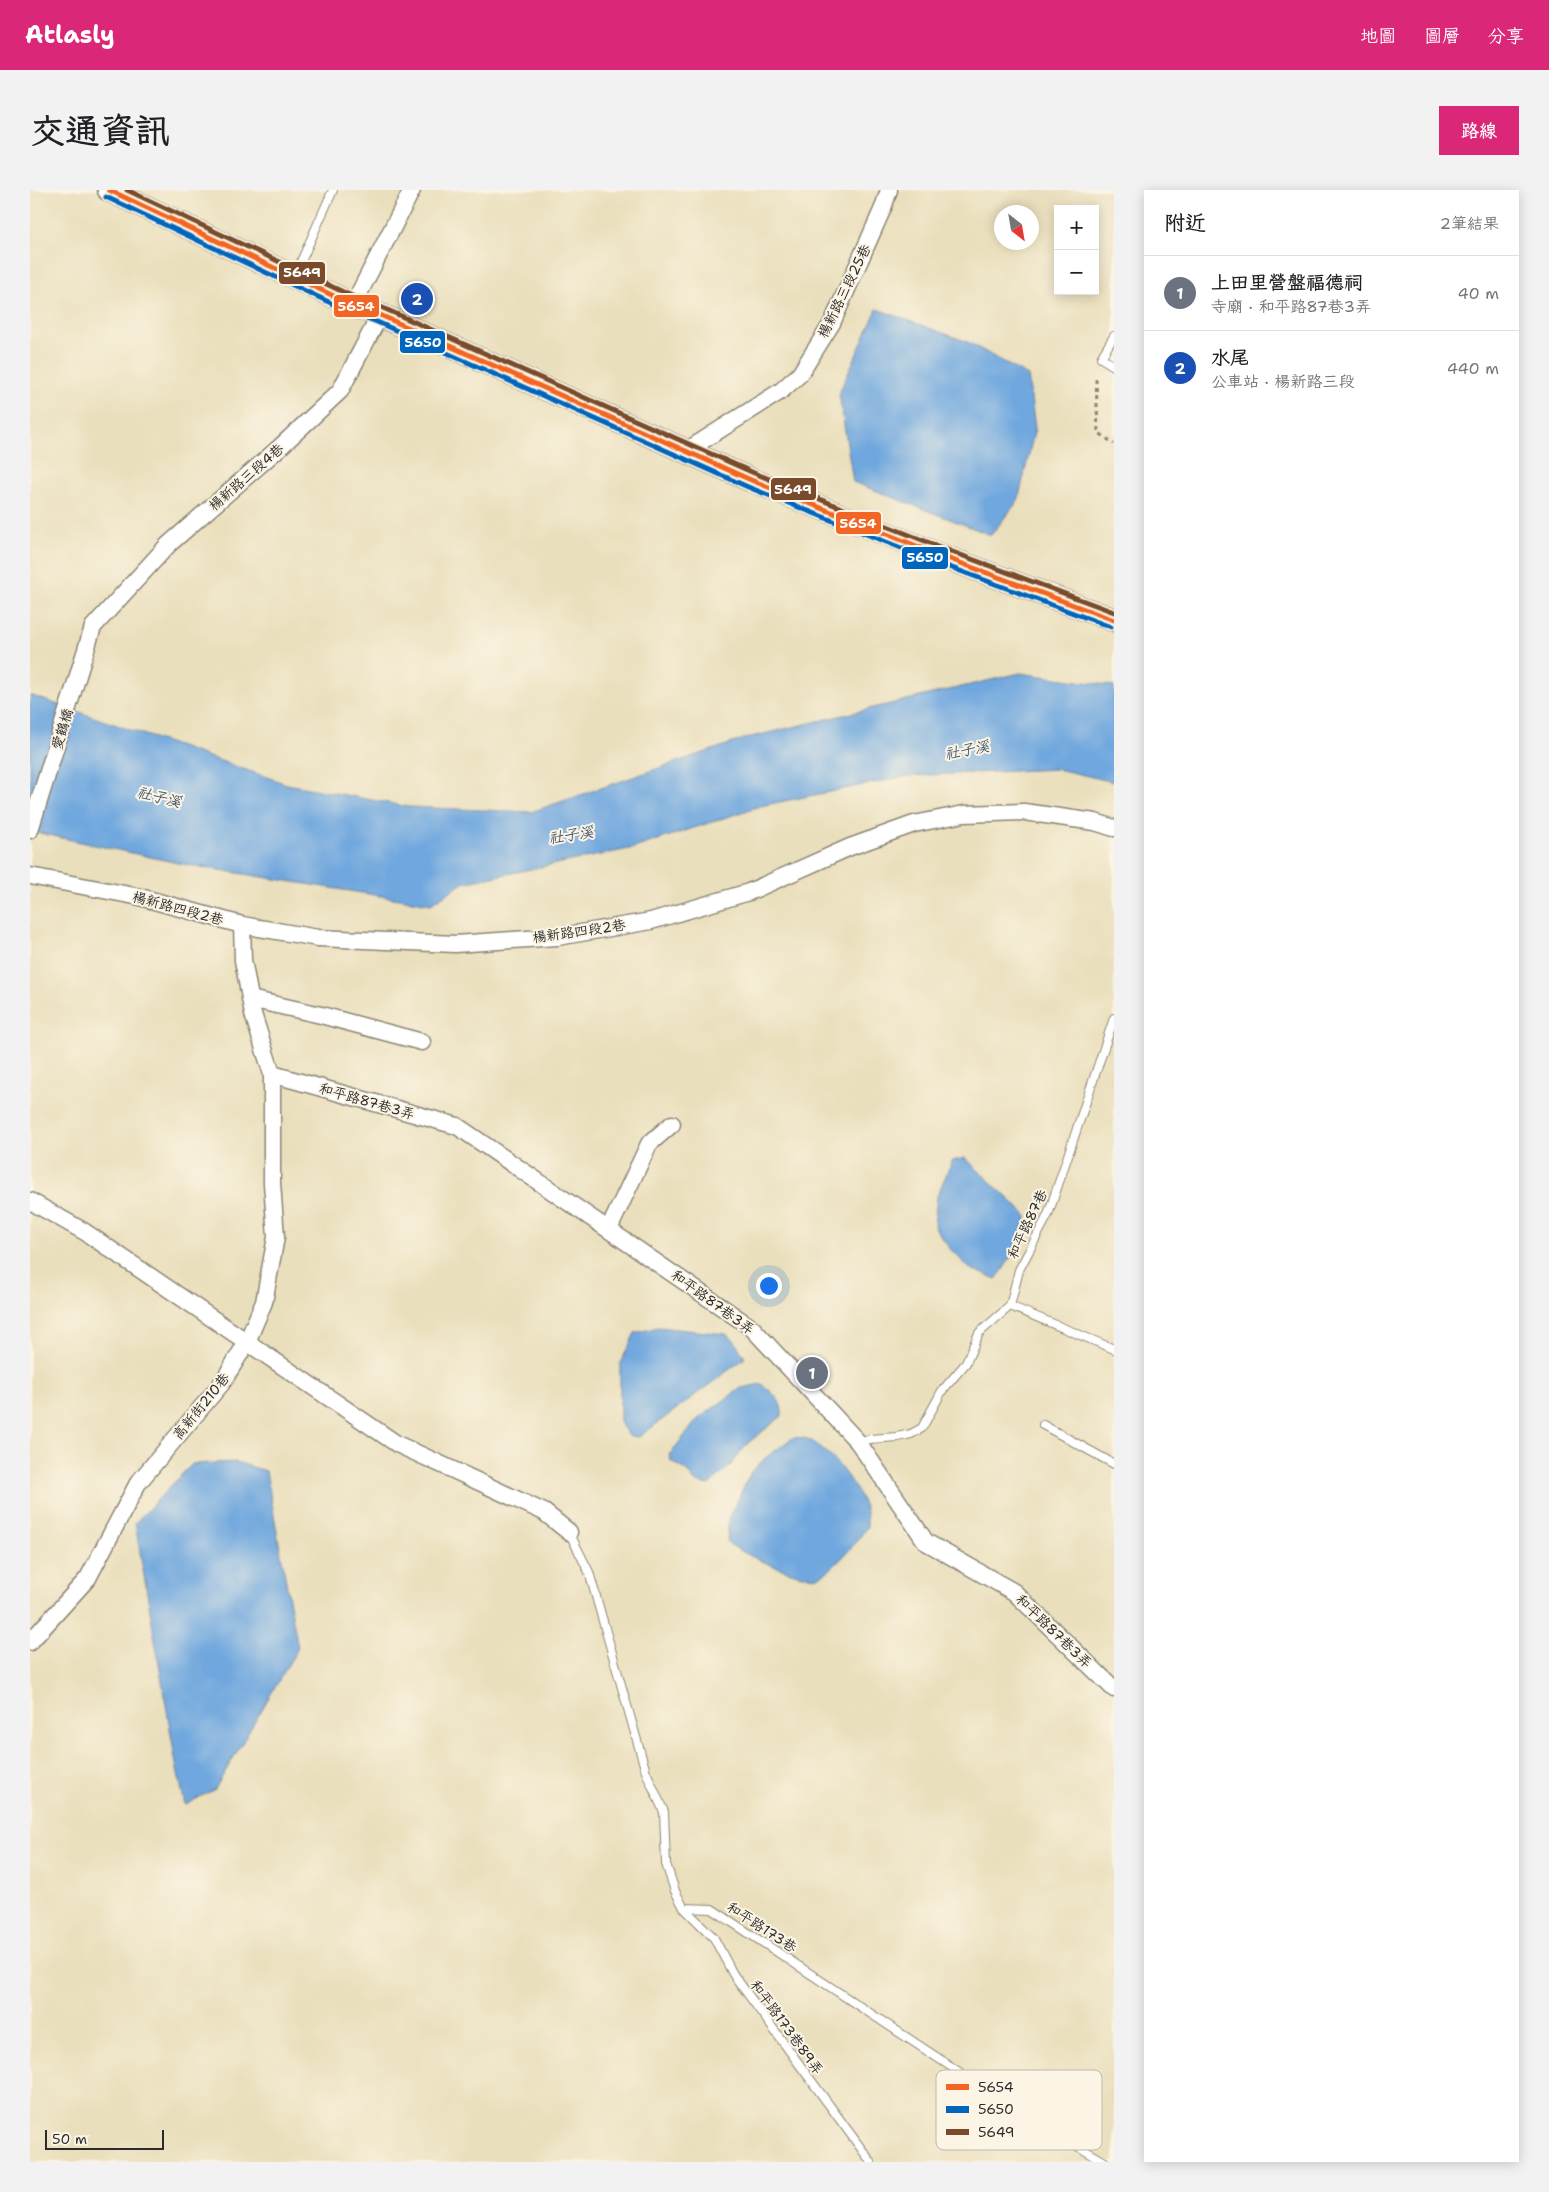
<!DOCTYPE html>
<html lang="zh-TW">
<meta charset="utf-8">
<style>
body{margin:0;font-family:"Shantell Sans","LXGW WenKai TC",sans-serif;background:#f2f2f2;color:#202124}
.controls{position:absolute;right:15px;top:15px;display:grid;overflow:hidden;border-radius:0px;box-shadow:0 2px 12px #0003}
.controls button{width:45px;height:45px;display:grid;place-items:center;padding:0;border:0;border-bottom:1px solid #e0e0e0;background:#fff;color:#202124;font:25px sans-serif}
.compass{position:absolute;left:964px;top:15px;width:45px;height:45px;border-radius:50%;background:#fff;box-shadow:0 2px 12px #0003;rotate:149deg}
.scale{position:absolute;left:15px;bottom:12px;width:119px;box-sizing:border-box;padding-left:5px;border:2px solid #2b2b2b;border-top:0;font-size:14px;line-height:18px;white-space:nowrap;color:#2b2b2b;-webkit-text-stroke:4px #fcf5e5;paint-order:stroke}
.you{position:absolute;left:738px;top:1095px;width:18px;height:18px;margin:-12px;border:4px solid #fff;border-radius:50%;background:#1a73e8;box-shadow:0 0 0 8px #1a73e833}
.badge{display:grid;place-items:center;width:32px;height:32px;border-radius:50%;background:#db2777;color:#fff;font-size:16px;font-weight:700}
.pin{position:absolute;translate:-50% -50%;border:2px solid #fff;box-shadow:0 1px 5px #0006}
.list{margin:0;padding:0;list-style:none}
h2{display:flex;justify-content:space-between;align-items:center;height:65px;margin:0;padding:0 20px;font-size:21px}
h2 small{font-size:16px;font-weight:400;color:#757577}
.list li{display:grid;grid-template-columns:32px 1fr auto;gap:15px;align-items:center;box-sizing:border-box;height:75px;padding:0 20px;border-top:1px solid #e0e0e0}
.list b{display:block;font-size:19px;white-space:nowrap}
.list p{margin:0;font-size:16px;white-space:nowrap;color:#757577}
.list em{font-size:16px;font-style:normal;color:#757577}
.map{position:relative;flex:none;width:1084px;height:1972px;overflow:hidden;border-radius:0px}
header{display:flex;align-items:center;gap:30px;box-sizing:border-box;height:70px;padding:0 25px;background:#db2777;color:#fff}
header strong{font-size:24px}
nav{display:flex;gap:28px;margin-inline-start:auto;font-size:18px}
.intro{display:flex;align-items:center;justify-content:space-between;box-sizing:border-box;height:120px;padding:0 30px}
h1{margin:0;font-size:35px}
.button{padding:12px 22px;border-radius:0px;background:#db2777;color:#fff;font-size:18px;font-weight:700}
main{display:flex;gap:30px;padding:0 30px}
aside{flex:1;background:#fff;border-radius:0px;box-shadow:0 2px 12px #0003}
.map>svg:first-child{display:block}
.water{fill:#6fa7de;stroke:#4d6984}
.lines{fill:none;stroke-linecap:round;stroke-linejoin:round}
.lane-casing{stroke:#8a8574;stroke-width:10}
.street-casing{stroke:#8a8574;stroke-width:19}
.secondary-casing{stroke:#8a8574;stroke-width:25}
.path{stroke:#8a8574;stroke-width:3;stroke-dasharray:4 4;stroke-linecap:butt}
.lane{stroke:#fff;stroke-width:8}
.street{stroke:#fff;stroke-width:16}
.secondary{stroke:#fff;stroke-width:22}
.bus-1-casing{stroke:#fcf5e5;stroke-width:9}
.bus-2-casing{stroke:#fcf5e5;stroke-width:9}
.bus-3-casing{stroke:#fcf5e5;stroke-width:9}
.bus-1{stroke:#f26522;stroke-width:5}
.bus-2{stroke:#0065bd;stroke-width:5}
.bus-3{stroke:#7a4b2a;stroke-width:5}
.labels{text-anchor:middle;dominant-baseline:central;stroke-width:4;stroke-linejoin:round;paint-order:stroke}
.street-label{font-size:14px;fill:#2b2b2b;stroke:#fcf5e5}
.water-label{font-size:15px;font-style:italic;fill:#43566a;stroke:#fcf5e5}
.key{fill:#fcf5e5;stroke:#bdb8ad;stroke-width:1}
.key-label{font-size:14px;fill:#2b2b2b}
.line-badge{stroke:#fcf5e5;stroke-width:2}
.badge-label{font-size:14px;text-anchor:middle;font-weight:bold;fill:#fff}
</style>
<header>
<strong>Atlasly</strong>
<nav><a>地圖</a><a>圖層</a><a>分享</a></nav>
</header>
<div class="intro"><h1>交通資訊</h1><a class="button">路線</a></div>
<main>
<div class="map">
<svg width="1084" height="1972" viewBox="0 0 1084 1972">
<rect width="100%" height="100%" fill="#fcf5e5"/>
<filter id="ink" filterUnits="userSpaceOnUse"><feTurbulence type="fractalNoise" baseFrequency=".02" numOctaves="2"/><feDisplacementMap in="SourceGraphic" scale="10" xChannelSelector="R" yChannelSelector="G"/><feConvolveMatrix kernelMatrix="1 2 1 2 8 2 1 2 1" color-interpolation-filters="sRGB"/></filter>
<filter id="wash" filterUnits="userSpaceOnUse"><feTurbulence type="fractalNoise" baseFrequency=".0096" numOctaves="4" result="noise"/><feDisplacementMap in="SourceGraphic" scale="20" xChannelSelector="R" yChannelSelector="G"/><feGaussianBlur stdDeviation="1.12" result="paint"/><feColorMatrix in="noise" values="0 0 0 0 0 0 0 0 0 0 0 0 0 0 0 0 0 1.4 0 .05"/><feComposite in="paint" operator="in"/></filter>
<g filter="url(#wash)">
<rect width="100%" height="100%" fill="#eadfbc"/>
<path class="water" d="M847,119L938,152L998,186L1005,238L988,311L961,345L823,292L809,203Z
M990,483L1084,496V592L1027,579L878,586L730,616L604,658L433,693L401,714L157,675L0,641V505L257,594L379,617L501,622L717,548Z
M935,968L997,1026C989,1049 982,1070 966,1089L939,1078L920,1059L904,1036L907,1006L922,971Z
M628,1137L696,1144L704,1150L715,1168L609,1247L599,1246L590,1233V1173L605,1143Z
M731,1194C743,1202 753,1211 752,1226L718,1253L701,1275L679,1295L664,1291L656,1280L641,1271L639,1265L668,1229L711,1198Z
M762,1248C765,1248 770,1247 774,1248C796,1253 828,1297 835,1318C837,1323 837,1331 837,1337C829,1349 803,1382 789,1386C773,1391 711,1364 697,1352L699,1327L721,1282L734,1269Z
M206,1272L236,1281L268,1458L185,1599L155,1615L146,1574L105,1333L162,1274Z"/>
</g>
<g filter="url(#ink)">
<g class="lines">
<defs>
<path id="lane" d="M265,85L303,0
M1084,146L1071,168L1084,176
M1084,828L1018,1025L989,1080L980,1116L1084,1159
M1013,1235L1084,1274
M828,1252L840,1249L867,1247L881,1244L892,1238L912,1201L936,1173L949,1143L980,1116
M539,1342L559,1382L616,1582L634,1622L636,1674L645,1701L654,1718L682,1719L1002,1930L1075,1972
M654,1718L684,1748L703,1784L841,1972"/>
<path id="street" d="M323,115L382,0
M656,261L751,201L770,184L802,133L853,18L859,0
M0,640L63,437L138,355L249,258L310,201L350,125
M0,686L110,707L212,735L288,748L425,754L527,747L621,731L719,702L820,657L884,634L934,624L994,622L1065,632L1084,638
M220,809L291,825L392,852
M242,884L427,936L722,1138L828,1252L896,1352L984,1402L1084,1499
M0,1011L55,1042L367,1254L514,1322L539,1342
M579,1039L619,954L642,934
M0,1452L58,1388L108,1293L192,1193L217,1152L234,1112L246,1047L242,993V884L223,824L213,770L212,735"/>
<path id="secondary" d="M79,0L323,115L350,125L721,290L917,368L1084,430"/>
</defs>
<use href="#lane" class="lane-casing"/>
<use href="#street" class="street-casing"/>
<use href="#secondary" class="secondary-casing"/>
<path class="path" d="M1066,189L1068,242L1084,254"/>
<use href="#lane" class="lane"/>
<use href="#street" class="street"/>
<use href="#secondary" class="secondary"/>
<defs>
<path id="bus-1" d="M79,0L323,115L350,125L721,290L917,368L1084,430"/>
<path id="bus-2" d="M76,7L320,122L347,132L718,297L914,375L1081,437"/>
<path id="bus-3" d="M97,0L326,108L353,118L724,283L920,361L1084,422"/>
</defs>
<use href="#bus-1" class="bus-1-casing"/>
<use href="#bus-2" class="bus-2-casing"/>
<use href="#bus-3" class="bus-3-casing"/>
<use href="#bus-1" class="bus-1"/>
<use href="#bus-2" class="bus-2"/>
<use href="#bus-3" class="bus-3"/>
</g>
</g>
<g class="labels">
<g class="street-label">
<text transform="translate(814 101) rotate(-64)">楊新路三段25巷</text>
<text transform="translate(216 287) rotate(-41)">楊新路三段4巷</text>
<text transform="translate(32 539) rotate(-73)">愛鶴橋</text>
<text transform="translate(148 718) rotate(15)">楊新路四段2巷</text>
<text transform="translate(549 741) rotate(-8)">楊新路四段2巷</text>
<text transform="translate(337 911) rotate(16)">和平路87巷3弄</text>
<text transform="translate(997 1034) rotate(-65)">和平路87巷</text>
<text transform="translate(683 1112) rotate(36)">和平路87巷3弄</text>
<text transform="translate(171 1216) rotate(-51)">高新街210巷</text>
<text transform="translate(1024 1441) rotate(44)">和平路87巷3弄</text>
<text transform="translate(732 1737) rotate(33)">和平路173巷</text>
<text transform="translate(757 1837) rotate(54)">和平路173巷89弄</text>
</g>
<g class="water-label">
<text transform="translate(937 560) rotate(-11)">社子溪</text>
<text transform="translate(129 607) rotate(14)">社子溪</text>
<text transform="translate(541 645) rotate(-9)">社子溪</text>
</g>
</g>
<rect x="906" y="1880" width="166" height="80" rx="8" class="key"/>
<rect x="916" y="1894" width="23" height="6" fill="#f26522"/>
<rect x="916" y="1916" width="23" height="7" fill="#0065bd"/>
<rect x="916" y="1939" width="23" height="6" fill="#7a4b2a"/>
<g class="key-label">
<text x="948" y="1902">5654</text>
<text x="948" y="1924">5650</text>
<text x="948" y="1947">5649</text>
</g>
<g class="line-badge">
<rect x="248" y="71" width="48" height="24" rx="5" fill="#7a4b2a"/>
<rect x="303" y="104" width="47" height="24" rx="5" fill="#f26522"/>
<rect x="369" y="140" width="47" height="24" rx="5" fill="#0065bd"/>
<rect x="740" y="287" width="47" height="24" rx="5" fill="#7a4b2a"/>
<rect x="805" y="321" width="47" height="24" rx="5" fill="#f26522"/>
<rect x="871" y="356" width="48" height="24" rx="5" fill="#0065bd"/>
</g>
<g class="badge-label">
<text x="272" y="87">5649</text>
<text x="326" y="121">5654</text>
<text x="393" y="157">5650</text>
<text x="763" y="304">5649</text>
<text x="828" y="338">5654</text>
<text x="895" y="372">5650</text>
</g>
</svg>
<div class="controls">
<button>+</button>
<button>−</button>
</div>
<svg class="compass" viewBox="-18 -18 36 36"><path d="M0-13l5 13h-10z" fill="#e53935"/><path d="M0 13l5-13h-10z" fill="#757577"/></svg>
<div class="scale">50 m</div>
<div class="you"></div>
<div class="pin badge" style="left:782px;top:1183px;background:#6b7280">1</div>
<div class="pin badge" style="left:387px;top:109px;background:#1a4fb4">2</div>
</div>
<aside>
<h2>附近<small>2筆結果</small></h2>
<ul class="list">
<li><span class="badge" style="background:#6b7280">1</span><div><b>上田里營盤福德祠</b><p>寺廟 · 和平路87巷3弄</p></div><em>40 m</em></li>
<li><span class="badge" style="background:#1a4fb4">2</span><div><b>水尾</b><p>公車站 · 楊新路三段</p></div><em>440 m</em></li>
</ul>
</aside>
</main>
